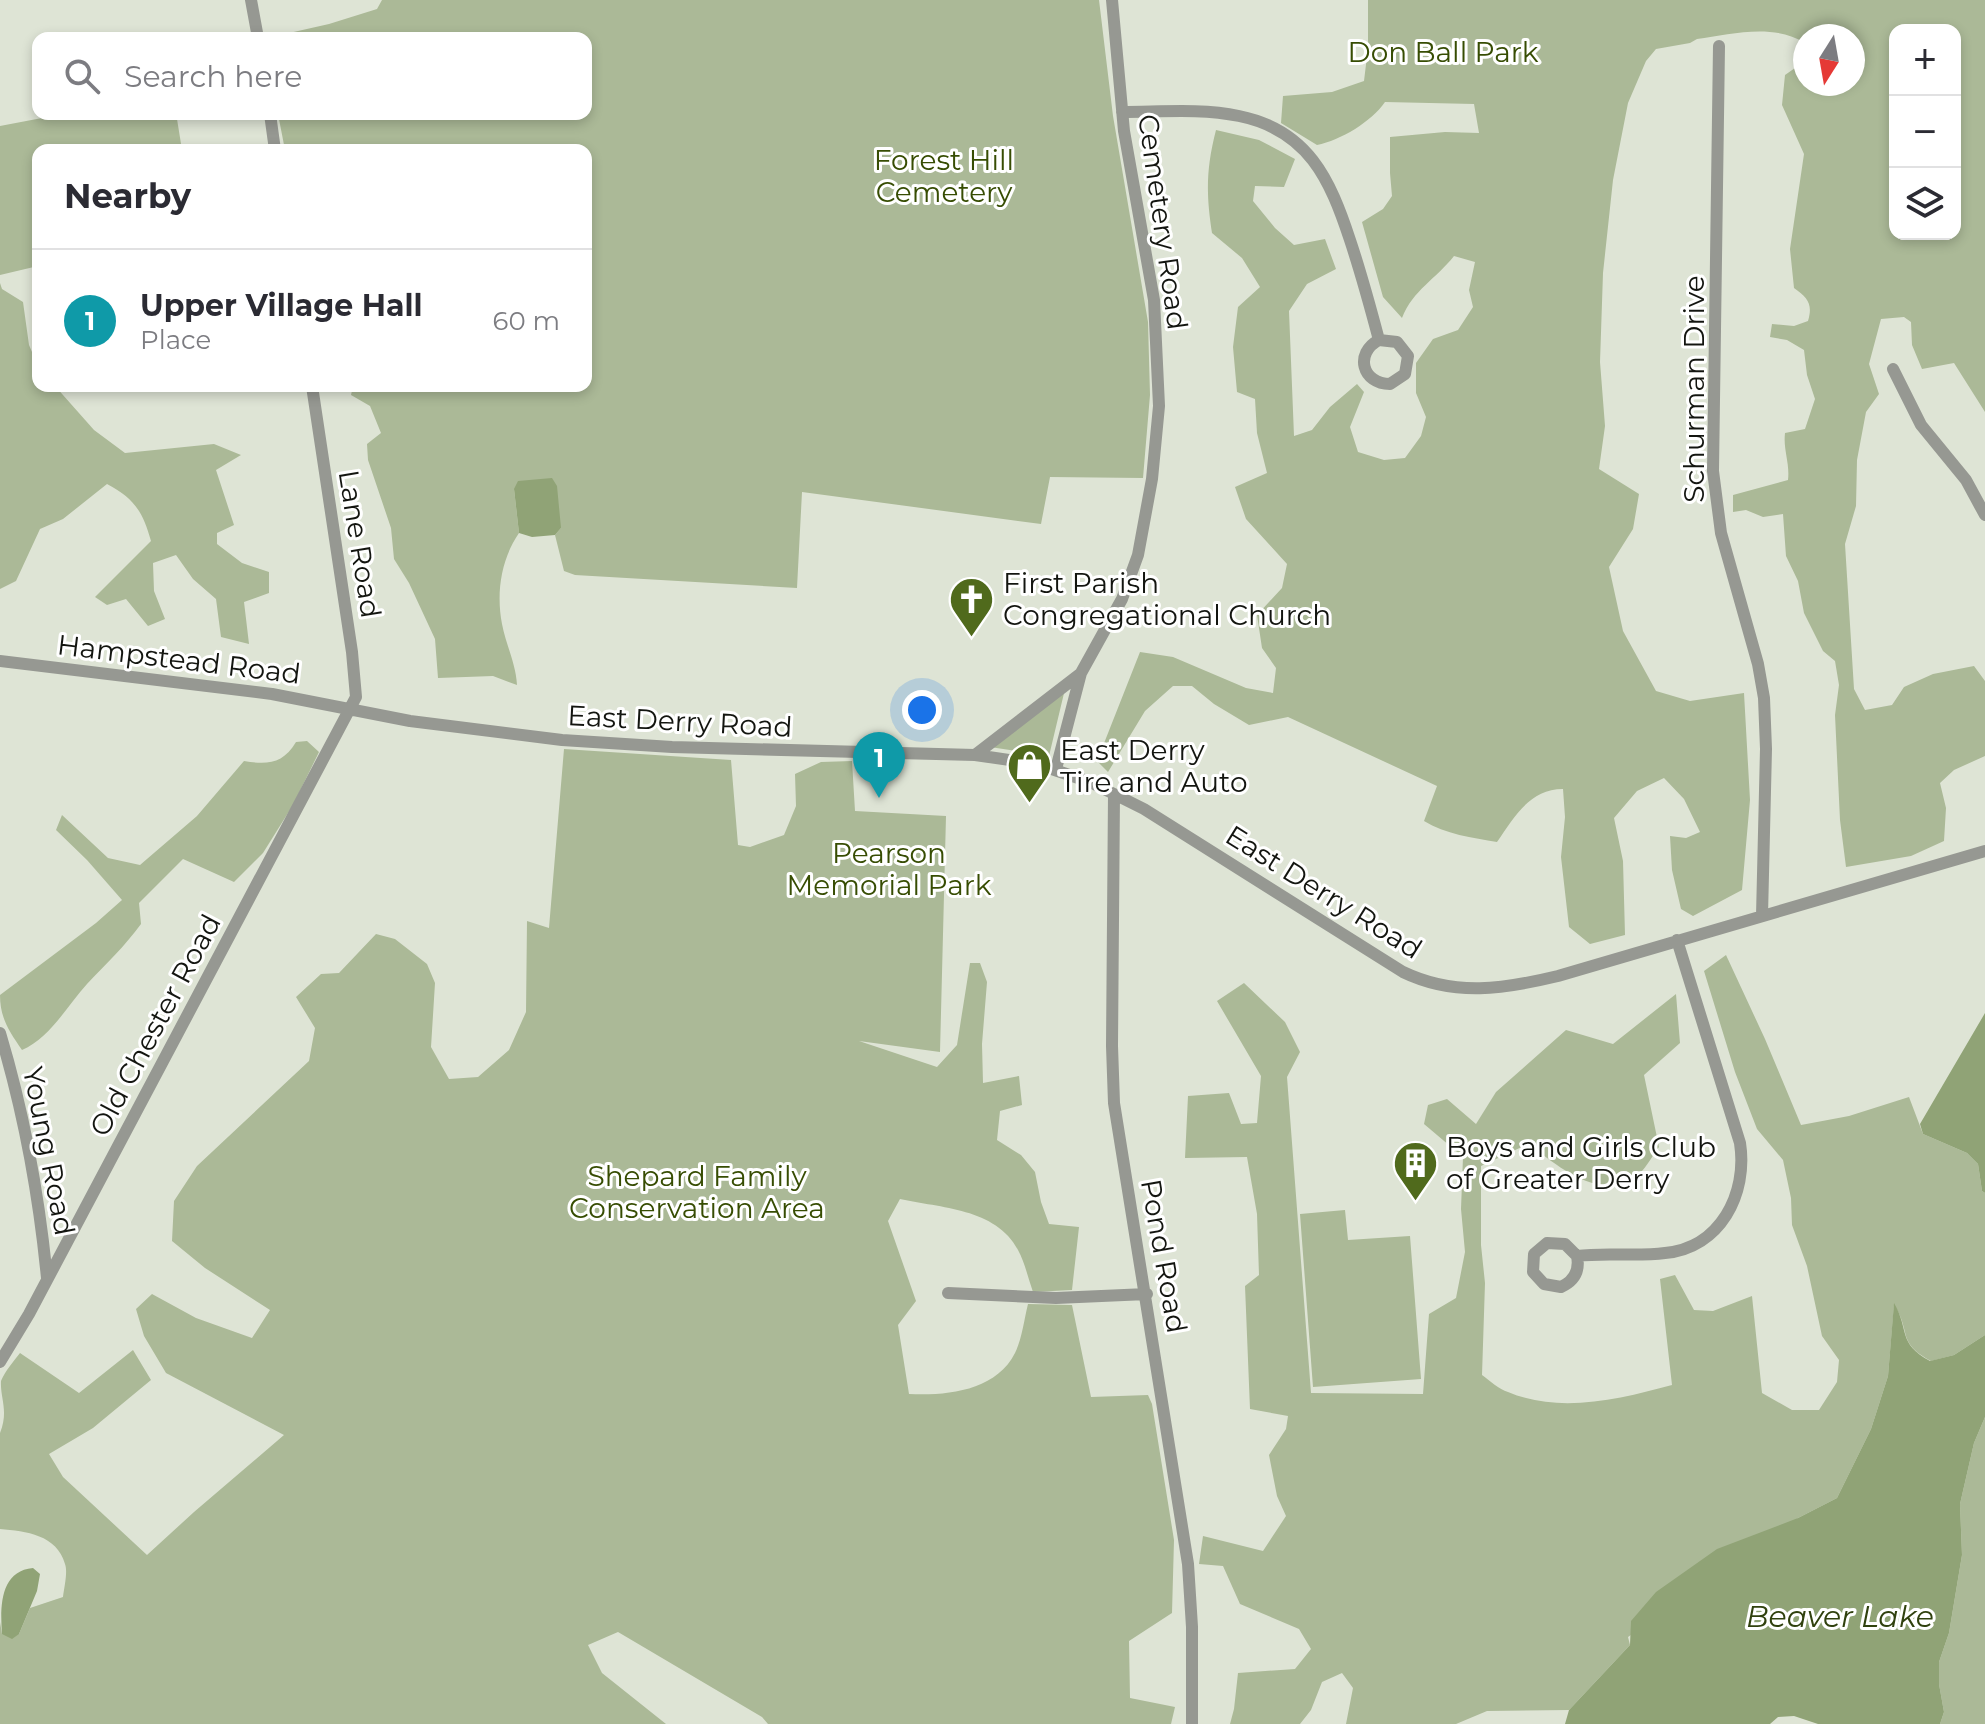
<!DOCTYPE html>
<meta charset="utf-8">
<style>
body{margin:0;font-family:Montserrat,sans-serif;background:#f7f7f7;color:#2b2b33}
.controls{position:absolute;right:24px;top:24px;display:grid;overflow:hidden;border-radius:16px;box-shadow:0 4px 12px #0003}
.controls button{width:72px;height:72px;display:grid;place-items:center;padding:0;border:0;border-bottom:2px solid #e1e1e2;background:#fff;color:#2b2b33;font:40px sans-serif}
.compass{position:absolute;left:1793px;top:24px;width:72px;height:72px;border-radius:50%;background:#fff;box-shadow:0 4px 12px #0003;rotate:191deg}
.you{position:absolute;left:922px;top:710px;width:28px;height:28px;margin:-20px;border:6px solid #fff;border-radius:50%;background:#1a73e8;box-shadow:0 0 0 12px #1a73e833}
.badge{display:grid;place-items:center;width:52px;height:52px;border-radius:50%;background:#0f766e;color:#fff;font-size:26px;font-weight:700}
.pin{position:absolute;translate:-50% -66px;filter:drop-shadow(0 2px 4px #0008)}
.pin::after{content:'';position:absolute;top:42px;width:28px;height:24px;background:inherit;clip-path:polygon(0 0,100% 0,50% 100%)}
.list{margin:0;padding:0;list-style:none}
h2{display:flex;justify-content:space-between;align-items:center;height:104px;margin:0;padding:0 32px;font-size:34px}
h2 small{font-size:26px;font-weight:400;color:#7c7c81}
.list li{display:grid;grid-template-columns:52px 1fr auto;gap:24px;align-items:center;box-sizing:border-box;height:144px;padding:0 32px;border-top:2px solid #e1e1e2}
.list b{display:block;font-size:30px;white-space:nowrap}
.list p{margin:0;font-size:26px;white-space:nowrap;color:#7c7c81}
.list em{font-size:26px;font-style:normal;color:#7c7c81}
.icon{flex:none;width:44px;height:44px;fill:none;stroke:currentColor;stroke-width:2;stroke-linecap:round;stroke-linejoin:round}
.map{position:relative;flex:none;width:1985px;height:1724px;overflow:hidden}
.search{position:absolute;background:#fff;box-shadow:0 4px 12px #0003;left:32px;top:32px;width:560px;height:88px;display:flex;align-items:center;gap:20px;box-sizing:border-box;padding:0 28px;border-radius:16px;color:#7c7c81;font-size:30px}
.panel{position:absolute;background:#fff;box-shadow:0 4px 12px #0003;left:32px;top:144px;width:560px;height:248px;border-radius:16px}
.map>svg:first-child{display:block}
.green{fill:#abb997;fill-rule:evenodd}
.water{fill:#90a376}
.lines{fill:none;stroke-linecap:round;stroke-linejoin:round}
.minor{stroke:#969892;stroke-width:12}
.labels{text-anchor:middle;dominant-baseline:central;stroke-width:6;stroke-linejoin:round;paint-order:stroke}
.park-label{font-size:28px;fill:#374d03;stroke:#fff}
.street-label{font-size:28px;fill:#131510;stroke:#fff}
.poi-label{font-size:28px;fill:#131510;stroke:#fff;text-anchor:start}
.water-label{font-size:30px;font-style:italic;fill:#30410e;stroke:#fff}
</style>
<div class="map">
<svg width="1985" height="1724" viewBox="0 0 1985 1724">
<rect width="100%" height="100%" fill="#dee4d5"/>
<path class="green" d="M382,0H1099L1113,116L1148,322L1150,395L1143,478L1050,477L1041,524L802,492L797,588L575,575L564,571L555,535L561,528L514,489L519,533C501,559 496,593 502,624C506,645 516,664 517,685L493,676L438,678L435,639L409,583L394,559L391,528L368,460L367,444L381,433L370,406L351,395L353,386H586V150H285L278,114H586V38H267L329,24L377,9Z
M1368,0H1985V412L1954,363L1922,369L1912,345L1911,322L1904,317L1881,319L1869,364L1879,394L1866,412L1857,460L1856,506L1845,544L1854,689L1865,710L1892,705L1904,687L1933,674L1974,666L1985,681V756L1954,770L1940,783L1946,808L1944,841L1911,856L1846,867L1840,820L1835,715L1839,685L1835,661L1823,651L1804,613L1798,581L1786,556L1783,514L1763,517L1746,510L1733,512V495L1788,480C1790,463 1783,450 1785,433L1805,429L1815,399L1807,375L1804,350L1787,340L1770,337L1772,324L1794,326L1808,321C1813,304 1808,298 1794,288L1790,249L1804,154L1782,105L1785,75L1805,61V84H1853V36H1805V43C1774,23 1731,34 1697,39L1690,43L1656,49L1646,61L1628,103L1613,180L1603,273L1600,362L1605,426L1599,469L1639,494L1633,529L1609,567L1623,631L1656,691L1690,701L1744,693L1750,800L1742,890L1693,916L1681,909L1672,870L1670,836L1686,838L1700,832L1684,799L1664,778L1637,791L1614,818L1623,861L1625,935L1590,944L1569,927L1561,857L1565,817L1563,789C1530,789 1515,816 1497,842C1473,838 1445,834 1424,821L1437,786L1288,717L1249,725L1214,704L1192,686H1173L1145,711L1108,772L1097,761L1140,652L1173,657L1246,688L1273,693L1276,668L1262,648L1257,615L1282,588L1287,564L1246,519L1235,487L1267,473L1257,433L1255,399L1237,392L1233,347L1238,307L1260,287L1242,258L1212,233C1206,194 1206,169 1216,130L1259,140L1295,159L1284,187L1255,186L1253,201L1275,228L1294,245L1325,239L1336,269L1307,284L1289,311L1294,436L1312,430L1330,407L1357,384L1364,392L1350,427L1358,452L1384,460L1405,458L1421,436L1426,417L1416,393V363L1433,339L1458,330L1473,307L1469,290L1475,262L1454,256C1436,279 1413,290 1402,318L1383,297L1362,222L1383,209L1392,196L1390,173V137L1445,132L1479,133L1474,104L1385,102C1371,122 1341,140 1317,145L1281,123L1283,96L1332,92L1364,81L1368,48ZM1895,30H1955V234H1895Z
M63,114H190L177,119L182,150H38V266L0,275V126Z
M0,283L2,289L23,302L29,345L38,366V386H55L94,430L125,453L214,444L241,455L216,470L234,525L217,533V544L242,563L269,572V593L244,602L249,644L221,637L216,599L193,579L176,555L153,563L154,591L165,619L148,626L126,599L107,605L95,597L151,541C143,512 134,498 107,484L63,519L40,529L16,581L0,589Z
M1065,689L1049,756L990,747Z
M307,741L319,752L293,805L263,853L234,882L183,859L139,903L141,924C125,946 106,964 87,984C67,1006 50,1038 22,1050C9,1031 0,1018 0,995L96,923L122,900L87,860L56,830L62,815L108,858L140,865L197,816L244,761C267,765 283,764 296,742Z
M564,749L731,760L738,845L750,847L784,835L796,806L795,774L821,762L852,761L855,811L946,816L940,1052L859,1041L937,1067L957,1045L970,963H980L987,982L982,1044L983,1083L1019,1076L1022,1105L1000,1111L997,1140L1021,1155L1035,1172L1041,1202L1049,1224L1079,1227L1072,1290L1033,1292C1028,1278 1025,1263 1018,1250C996,1208 940,1208 900,1199L888,1221L916,1301L898,1325L909,1394C946,1396 996,1391 1015,1353C1022,1339 1024,1320 1028,1304L1072,1305L1091,1397L1148,1395L1152,1404L1174,1540L1172,1613L1129,1641L1130,1698L1175,1707L1171,1724H768L762,1717L618,1632L588,1645L602,1673L666,1724H0V1622L2,1634H19L30,1608L63,1597C64,1588 68,1572 65,1564C57,1535 26,1531 0,1529V1433C9,1410 0,1399 1,1381C5,1371 14,1361 20,1353L79,1393L133,1350L151,1380L93,1428L49,1454L63,1477L147,1555L194,1512L284,1435L166,1373L144,1336L136,1309L152,1294L196,1318L252,1338L270,1310L205,1268L172,1241L174,1201L197,1166L309,1061L315,1028L296,997L321,974L339,973L376,934L395,939L427,964L435,983L431,1047L449,1079L478,1077L509,1050L526,1012L527,921L549,928Z
M1726,955L1765,1039L1801,1125L1849,1116L1909,1097L1923,1134L1967,1153L1978,1164L1982,1191L1985,1193V1335L1954,1355L1931,1361C1896,1342 1912,1332 1894,1305L1888,1376L1871,1429L1837,1498L1798,1518L1628,1637L1630,1645L1569,1710L1487,1711L1456,1724H1346L1353,1688L1342,1673L1322,1682L1311,1710L1300,1724H1230L1234,1709L1238,1673L1295,1669L1311,1649L1299,1629L1240,1604L1223,1566L1199,1564L1203,1536L1263,1551L1286,1516L1277,1496L1269,1455L1286,1429L1288,1416L1250,1409L1245,1286L1259,1275L1257,1214L1247,1157L1185,1158L1188,1096L1229,1093L1241,1124L1257,1123L1261,1076L1217,1001L1244,983L1285,1022L1300,1052L1287,1077L1311,1393L1423,1394L1429,1314L1456,1298L1465,1252L1461,1209L1463,1157L1424,1124L1428,1105L1447,1099L1476,1124L1496,1092L1566,1030L1613,1044L1676,994L1680,1043L1644,1075L1659,1147C1652,1156 1644,1172 1635,1177C1596,1201 1559,1166 1528,1144L1481,1166V1245L1485,1283L1482,1375C1490,1381 1499,1389 1508,1392C1560,1414 1620,1399 1672,1385L1660,1279L1675,1275L1694,1310L1713,1311L1752,1296L1762,1393L1792,1410H1819L1837,1382L1839,1360L1822,1336L1807,1266L1792,1225L1791,1198L1783,1160L1757,1129L1735,1072L1704,971Z
M1345,1210L1348,1240L1410,1236L1421,1379L1313,1387L1300,1214Z
M1985,1417V1724H1940L1944,1712L1939,1684V1662L1949,1633L1962,1555L1960,1504L1974,1443Z"/>
<path class="water" d="M552,478L557,486L561,528L555,535L532,537L519,533L514,489L518,481Z
M1985,1013V1193L1982,1191L1978,1164L1967,1153L1923,1134L1920,1124Z
M1894,1303C1910,1331 1897,1343 1930,1361L1954,1355L1985,1335V1417L1974,1443L1960,1504L1962,1555L1949,1633L1939,1662V1684L1944,1712L1940,1724H1818L1794,1716L1778,1717L1770,1724H1565L1569,1710L1630,1645L1631,1621L1656,1592L1717,1549L1798,1518L1837,1498L1871,1429L1888,1376Z
M33,1568L40,1574L37,1591L19,1634L12,1639L2,1634C0,1607 0,1571 33,1568Z"/>
<g class="lines">
<path class="minor" d="M251,0L258,38
M1719,46L1713,471L1721,533L1758,664L1764,698L1766,749L1762,916
M1122,112C1160,112 1201,108 1239,116C1308,130 1330,179 1350,240C1361,273 1370,306 1379,340C1354,353 1362,384 1390,384L1405,374L1408,356L1397,342L1379,340
M270,114L275,150
M1893,369L1921,425L1966,480L1985,515
M0,661L272,694L410,721L562,740L672,747L975,755L1037,764L1090,782L1144,809L1403,972C1455,997 1504,989 1558,976L1985,851
M975,755L1080,674
M1056,769L1081,673L1122,599L1138,555L1152,479L1159,406L1154,300L1124,131L1112,0
M1114,794L1112,1046L1114,1103L1188,1564L1192,1627V1724
M0,1033C24,1113 39,1196 47,1278
M1577,1256L1565,1244L1547,1243L1534,1254L1533,1272L1544,1284L1561,1287C1574,1281 1580,1271 1577,1256C1606,1252 1635,1257 1665,1253C1720,1248 1748,1194 1740,1143L1677,940
M948,1293L1056,1298L1147,1294
M0,1362L29,1314L356,697L352,652L312,386"/>
</g>
<defs>
<symbol id="church-pin" viewBox="-11 -11 22 30"><path d="M0 17L-7.5 6A9.5 9.5 0 1 1 7.5 6Z" fill="#506a1c" stroke="#fff"/><path d="M-1.2-6h2.4v3.5h3.3v2.4h-3.3V6h-2.4V-.1h-3.3v-2.4h3.3Z" fill="#fff"/></symbol>
<symbol id="shop-pin" viewBox="-11 -11 22 30"><path d="M0 17L-7.5 6A9.5 9.5 0 1 1 7.5 6Z" fill="#506a1c" stroke="#fff"/><path d="M-5-2.5h2.3a2.7 3.5 0 0 1 5.4 0H5L5.5 6h-11ZM-1.5-2.5h3a1.5 2.3 0 0 0-3 0Z" fill="#fff"/></symbol>
<symbol id="building-pin" viewBox="-11 -11 22 30"><path d="M0 17L-7.5 6A9.5 9.5 0 1 1 7.5 6Z" fill="#506a1c" stroke="#fff"/><path d="M-4-6H4V6H1V3H-1V6H-4ZM-2.5-4.3h1.7v1.8h-1.7ZM.8-4.3h1.7v1.8H.8ZM-2.5-1h1.7V.8h-1.7ZM.8-1h1.7V.8H.8Z" fill="#fff"/></symbol>
</defs>
<g fill-rule="evenodd">
<use href="#church-pin" x="946" y="574" width="51" height="69"/>
<use href="#shop-pin" x="1004" y="740" width="51" height="69"/>
<use href="#building-pin" x="1390" y="1138" width="51" height="69"/>
</g>
<g class="labels">
<g class="park-label">
<text x="1443" y="52">Don Ball Park</text>
<text x="944" y="160">Forest Hill<tspan x="944" dy="32">Cemetery</tspan></text>
<text x="889" y="853">Pearson<tspan x="889" dy="32">Memorial Park</tspan></text>
<text x="697" y="1176">Shepard Family<tspan x="697" dy="32">Conservation Area</tspan></text>
</g>
<g class="street-label">
<text transform="translate(1163 222) rotate(82)">Cemetery Road</text>
<text transform="translate(1694 389) rotate(-90)">Schurman Drive</text>
<text transform="translate(360 544) rotate(81)">Lane Road</text>
<text transform="translate(179 659) rotate(7)">Hampstead Road</text>
<text transform="translate(680 721) rotate(3)">East Derry Road</text>
<text transform="translate(1324 892) rotate(32)">East Derry Road</text>
<text transform="translate(155 1025) rotate(-62)">Old Chester Road</text>
<text transform="translate(49 1151) rotate(79)">Young Road</text>
<text transform="translate(1164 1256) rotate(80)">Pond Road</text>
</g>
<g class="poi-label">
<text x="1003" y="583">First Parish<tspan x="1003" dy="32">Congregational Church</tspan></text>
<text x="1060" y="750">East Derry<tspan x="1060" dy="32">Tire and Auto</tspan></text>
<text x="1446" y="1147">Boys and Girls Club<tspan x="1446" dy="32">of Greater Derry</tspan></text>
</g>
<g class="water-label">
<text x="1840" y="1616">Beaver Lake</text>
</g>
</g>
</svg>
<div class="controls">
<button>+</button>
<button>−</button>
<button><svg class="icon" aria-label="layers" viewBox="0 0 24 24"><path d="M12 4l9 5-9 5-9-5zM3 14l9 5 9-5"/></svg></button>
</div>
<svg class="compass" viewBox="-18 -18 36 36"><path d="M0-13l5 13h-10z" fill="#e53935"/><path d="M0 13l5-13h-10z" fill="#7c7c81"/></svg>
<div class="you"></div>
<div class="pin badge" style="left:879px;top:798px;background:#0f9aa8">1</div>
<div class="search"><svg class="icon" aria-label="search" viewBox="0 0 24 24"><circle cx="10" cy="10" r="6"/><path d="M15 15l6 6"/></svg>Search here</div>
<section class="panel">
<h2>Nearby<small></small></h2>
<ul class="list">
<li><span class="badge" style="background:#0f9aa8">1</span><div><b>Upper Village Hall</b><p>Place</p></div><em>60 m</em></li>
</ul>
</section>
</div>
